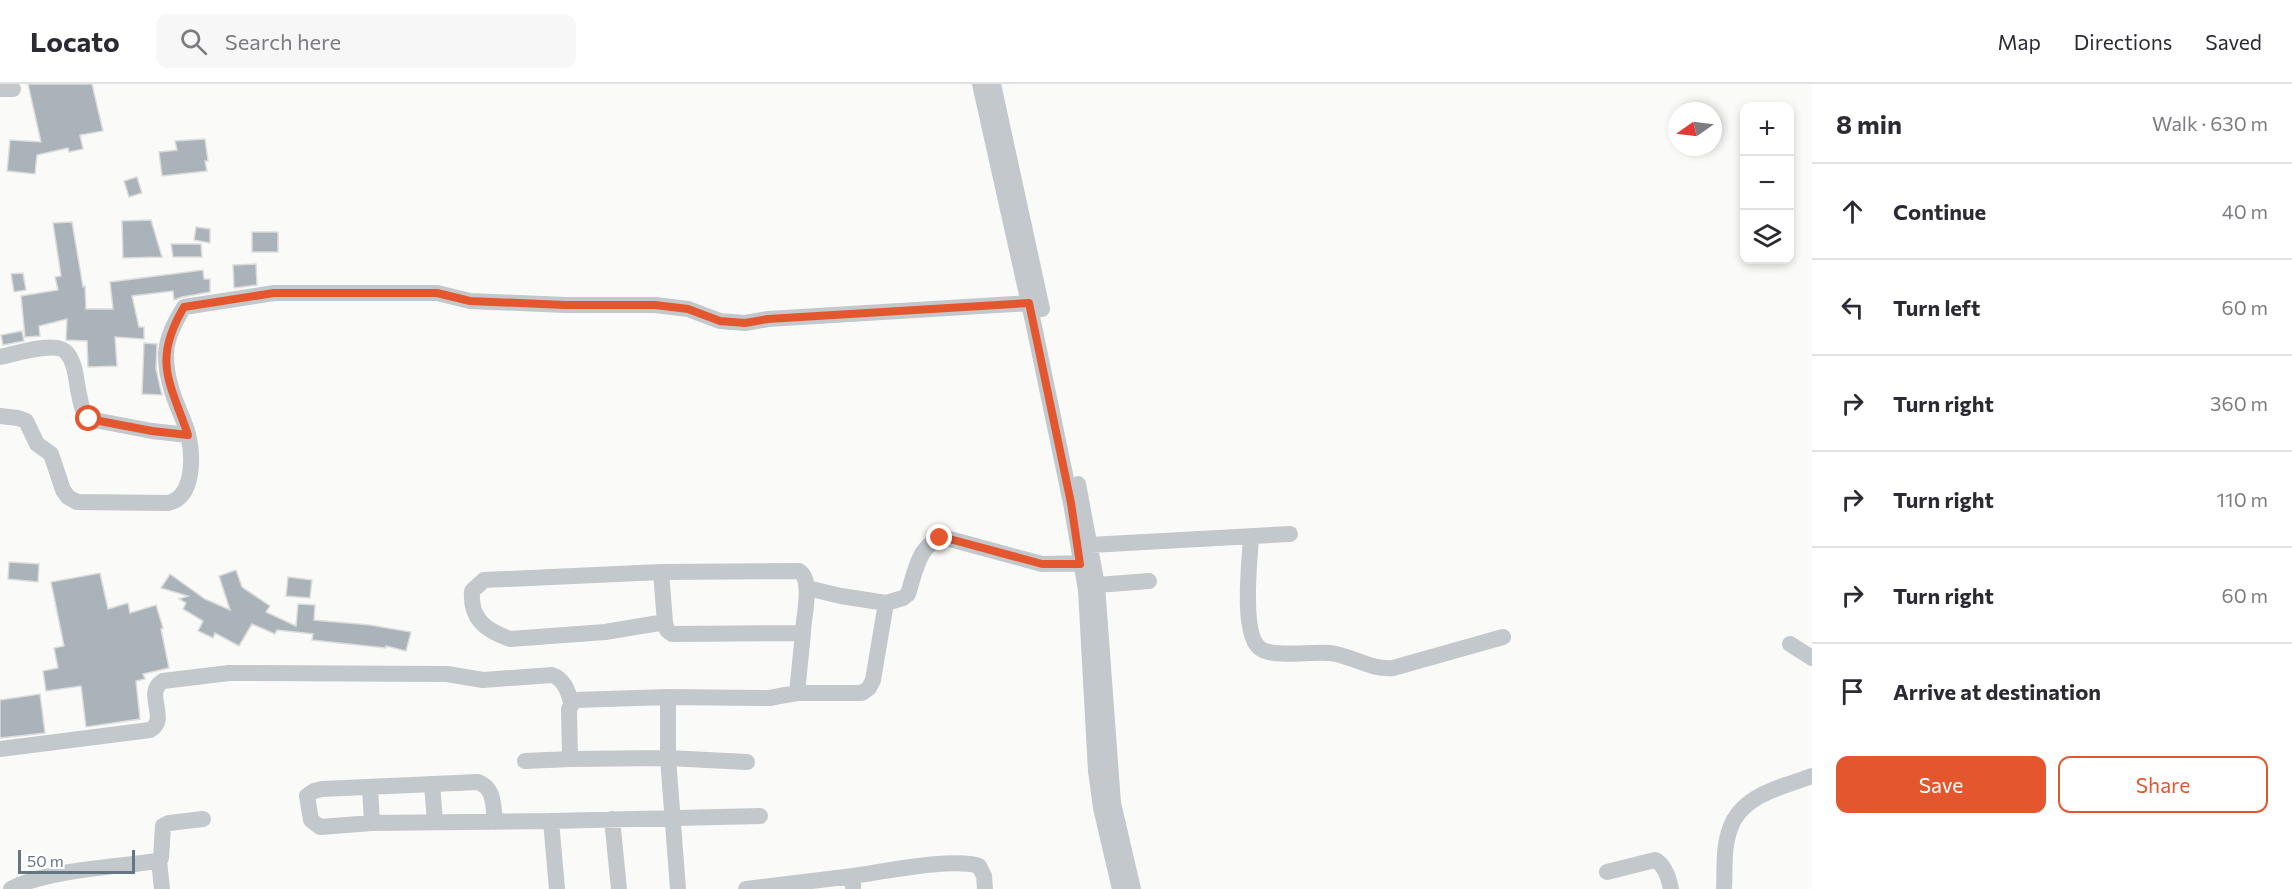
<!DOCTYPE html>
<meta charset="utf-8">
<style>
body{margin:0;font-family:Commissioner,sans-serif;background:#f7f7f7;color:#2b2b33}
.controls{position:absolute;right:18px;top:18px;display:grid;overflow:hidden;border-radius:12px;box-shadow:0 3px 9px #0003}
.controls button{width:54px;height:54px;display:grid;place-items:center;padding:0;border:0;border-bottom:2px solid #e1e1e2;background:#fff;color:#2b2b33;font:30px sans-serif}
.compass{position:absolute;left:1668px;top:18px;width:54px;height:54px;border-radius:50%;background:#fff;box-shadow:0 3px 9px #0003;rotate:256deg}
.scale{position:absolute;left:18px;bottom:15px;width:117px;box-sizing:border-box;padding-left:6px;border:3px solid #657683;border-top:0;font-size:16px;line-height:21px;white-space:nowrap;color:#657683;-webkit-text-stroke:4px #fff;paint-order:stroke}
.stop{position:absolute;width:18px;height:18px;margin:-14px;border:4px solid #e4572e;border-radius:50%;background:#fff}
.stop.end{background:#e4572e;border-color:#fff;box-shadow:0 2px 6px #0008}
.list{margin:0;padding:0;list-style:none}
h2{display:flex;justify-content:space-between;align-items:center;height:78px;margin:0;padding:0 24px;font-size:26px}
h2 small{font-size:20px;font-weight:400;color:#7c7c81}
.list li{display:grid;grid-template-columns:39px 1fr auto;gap:18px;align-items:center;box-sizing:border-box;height:96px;padding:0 24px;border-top:2px solid #e1e1e2}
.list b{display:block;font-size:22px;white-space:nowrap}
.list em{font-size:20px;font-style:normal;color:#7c7c81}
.actions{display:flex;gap:12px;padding:18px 24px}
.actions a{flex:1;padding:14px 0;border:2px solid #e4572e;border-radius:12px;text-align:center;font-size:21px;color:#e4572e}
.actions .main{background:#e4572e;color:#fff}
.icon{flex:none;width:33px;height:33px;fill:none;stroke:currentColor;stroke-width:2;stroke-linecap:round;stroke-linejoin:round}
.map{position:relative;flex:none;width:1812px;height:805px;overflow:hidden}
header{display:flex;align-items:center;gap:36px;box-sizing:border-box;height:84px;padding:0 30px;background:#fff;border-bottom:2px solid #e1e1e2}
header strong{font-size:28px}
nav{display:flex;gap:33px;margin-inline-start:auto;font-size:21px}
.search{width:420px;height:54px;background:#f7f7f7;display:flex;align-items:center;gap:15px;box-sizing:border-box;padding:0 21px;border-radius:12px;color:#7c7c81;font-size:22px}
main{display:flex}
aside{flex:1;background:#fff}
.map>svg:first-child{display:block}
.building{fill:#aab3b9;stroke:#dcdcda;stroke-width:1.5}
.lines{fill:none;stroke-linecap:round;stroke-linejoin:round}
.minor{stroke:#c3c8cc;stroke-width:16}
.route{stroke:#e4572e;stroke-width:8}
</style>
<header>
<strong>Locato</strong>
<div class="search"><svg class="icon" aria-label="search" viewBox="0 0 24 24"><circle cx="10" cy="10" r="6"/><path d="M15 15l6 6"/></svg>Search here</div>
<nav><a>Map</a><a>Directions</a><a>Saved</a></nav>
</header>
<main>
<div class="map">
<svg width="1812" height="805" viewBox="0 0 1812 805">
<rect width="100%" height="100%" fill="#fafaf8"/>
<path class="building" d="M28,0H92L103,47L80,51L83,65L69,68L68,64L37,71L35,90L7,87L10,56L41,58Z
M205,55L208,77H205L207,87L162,92L159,68L177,66L175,57Z
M137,93L142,109L129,113L124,97Z
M151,136L162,173L123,174L122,137Z
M72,138L83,203L85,202L86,225H113L110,198L203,186L204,195H210V208L182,213L174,216L173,207L132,212L139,243H144V255L115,253L117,282L88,283L87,257L66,256L67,235L39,242L40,252L25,253L21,212L58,206L55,193L61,192L53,139Z
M196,143L210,145V159L194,156Z
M252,148H278V168H252Z
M171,160H201L202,173H173Z
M256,180L257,201L234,204L233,181Z
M23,189L26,206L14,208L11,190Z
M22,247L24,257L3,261L1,251Z
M144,259L157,260L156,285L162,311L142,310Z
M9,478L39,480L38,498L8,495Z
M236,486L242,503L270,522L266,528L296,542L298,520L315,521L314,536L370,541L411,548L406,567L386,562V564L312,556L313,550L277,546L275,550L252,540L239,562L215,549L213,554L198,547L203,537L183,525L186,519L179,515L188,512L161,504L170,490L205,515L230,526L219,492Z
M100,489L108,525L128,519L130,529L156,521L163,544L161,545L169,584L143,590L145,595L136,597L140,635L86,643L81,602L46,607L43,587L58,584L54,564L64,562L51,498Z
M288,493L312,496L310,514L286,512Z
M40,610L45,649L0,654V616Z"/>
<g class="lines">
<path class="minor" d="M980,0L1034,242L1071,419L1086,506L1096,687L1101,724L1120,805
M993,0L1042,225
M0,5H13
M0,273C15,270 57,256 67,269C76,280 76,297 79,310C81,320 82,328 89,335L152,347L188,351
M0,332L18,334L26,337L37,360L51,370L63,406L68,413L77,418L168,419C195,413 193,371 188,350C184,335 176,321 172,307C168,295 166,282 166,270C167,252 175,238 184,223L274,209H437L470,217L565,221H655L688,225L720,237L745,239L768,235L1029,219
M1078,400L1097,501L1113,719L1133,805
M1251,453C1250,475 1240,552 1261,565C1275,574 1313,567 1330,569C1353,572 1370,586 1393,584L1503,553
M1090,461L1290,450
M661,488L665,538L667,546L672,550L803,549L797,609
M1097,501L1149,497
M807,504L841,512L886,519
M665,538L605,548L510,555C485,546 470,535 472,507L484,496L661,488L799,487C814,496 803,533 803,549
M1790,560L1812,574
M668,613L574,616L569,625L570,675L668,674L747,678
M0,665L150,646C170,636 143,608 163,597L229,589L447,590L483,596L552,591C564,595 568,607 571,618
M525,677L570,675
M432,700L435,738
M370,703L372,739
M612,735L619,805
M551,737L557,805
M495,738C493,722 495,704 478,698L322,705L314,707L307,712L311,736L320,743L372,739L551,737L760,732
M159,777L162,805
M1607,788L1655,776C1665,781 1669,795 1671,805
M853,792C882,788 954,773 979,782L984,792L985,805
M11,805C45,786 117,783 157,777L161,774L163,742L169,739L203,735
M678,805L668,674V613L769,614L797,609H862L869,604L873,596L886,519L903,514L908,510C915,489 919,456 946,454L1042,480L1089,479
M746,805L853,792V805
M1724,805C1725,786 1723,763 1730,745C1741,711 1782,703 1812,692"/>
</g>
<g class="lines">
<path class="route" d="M89,335L152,347L188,351C170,298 152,277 184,223L274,209H437L470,217L565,221H655L688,225L720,237L745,239L768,235L1029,219L1071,419L1080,480H1042L946,454H940"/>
</g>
</svg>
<div class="controls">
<button>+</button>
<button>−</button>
<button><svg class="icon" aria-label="layers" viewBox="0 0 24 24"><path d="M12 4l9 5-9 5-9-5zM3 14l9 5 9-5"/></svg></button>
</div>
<svg class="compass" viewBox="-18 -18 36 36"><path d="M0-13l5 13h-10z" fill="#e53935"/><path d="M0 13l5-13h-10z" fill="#7c7c81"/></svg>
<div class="scale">50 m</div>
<div class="stop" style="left:89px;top:335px"></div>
<div class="stop end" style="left:940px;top:454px"></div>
</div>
<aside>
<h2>8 min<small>Walk · 630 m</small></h2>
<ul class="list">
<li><svg class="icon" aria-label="ahead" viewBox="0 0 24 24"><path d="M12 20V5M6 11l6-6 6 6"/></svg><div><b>Continue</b></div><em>40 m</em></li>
<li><svg class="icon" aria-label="left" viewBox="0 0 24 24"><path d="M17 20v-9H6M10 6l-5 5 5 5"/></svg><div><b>Turn left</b></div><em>60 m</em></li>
<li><svg class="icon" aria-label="right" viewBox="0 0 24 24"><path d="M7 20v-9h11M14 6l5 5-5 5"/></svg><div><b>Turn right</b></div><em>360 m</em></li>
<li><svg class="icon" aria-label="right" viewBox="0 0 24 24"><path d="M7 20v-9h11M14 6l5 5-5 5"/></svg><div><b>Turn right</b></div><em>110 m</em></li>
<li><svg class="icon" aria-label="right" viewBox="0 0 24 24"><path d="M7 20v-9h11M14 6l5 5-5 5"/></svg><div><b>Turn right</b></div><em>60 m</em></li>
<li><svg class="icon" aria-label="arrive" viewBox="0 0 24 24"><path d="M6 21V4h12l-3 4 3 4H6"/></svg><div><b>Arrive at destination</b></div></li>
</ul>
<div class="actions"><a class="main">Save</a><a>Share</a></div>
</aside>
</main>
